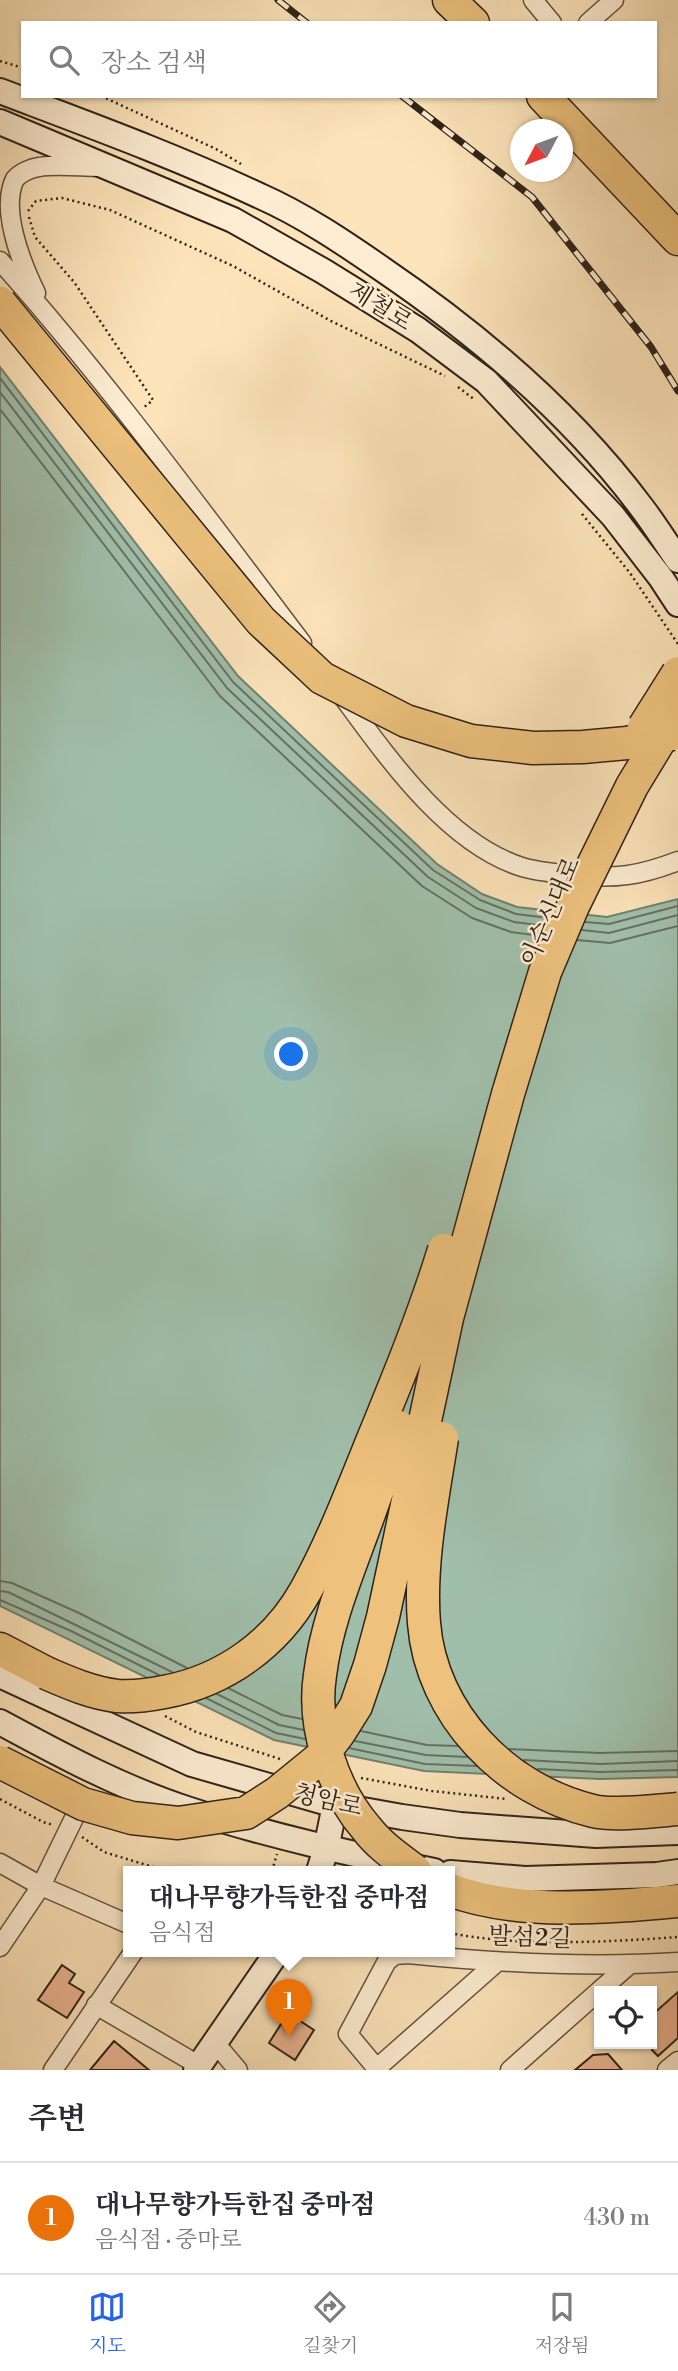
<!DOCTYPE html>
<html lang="ko">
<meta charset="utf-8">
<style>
body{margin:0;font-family:"Libre Bodoni","Noto Serif KR",serif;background:#f2f2f3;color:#2b2b33}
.controls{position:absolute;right:21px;bottom:21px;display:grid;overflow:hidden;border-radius:0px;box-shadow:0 2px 5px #0004}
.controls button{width:63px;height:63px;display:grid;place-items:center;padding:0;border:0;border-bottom:2px solid #e1e1e2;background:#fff;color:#2b2b33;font:35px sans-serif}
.compass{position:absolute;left:510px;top:119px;width:63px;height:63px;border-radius:50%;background:#fff;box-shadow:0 2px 5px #0004;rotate:229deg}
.you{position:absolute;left:292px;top:1055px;width:24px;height:24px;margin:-18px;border:5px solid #fff;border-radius:50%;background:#1a73e8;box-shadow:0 0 0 10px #1a73e833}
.badge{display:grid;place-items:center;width:46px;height:46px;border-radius:50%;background:#2563eb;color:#fff;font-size:23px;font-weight:700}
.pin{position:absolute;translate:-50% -58px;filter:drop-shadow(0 2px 4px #0008)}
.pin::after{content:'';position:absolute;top:37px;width:24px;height:21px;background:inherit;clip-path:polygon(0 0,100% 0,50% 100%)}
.popup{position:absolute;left:123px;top:1866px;width:332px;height:91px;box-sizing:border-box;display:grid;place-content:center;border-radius:0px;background:#fff;filter:drop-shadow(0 2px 5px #0005);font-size:23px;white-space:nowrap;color:#7c7c81}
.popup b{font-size:26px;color:#2b2b33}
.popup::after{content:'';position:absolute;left:50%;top:100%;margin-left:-14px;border:14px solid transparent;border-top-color:#fff}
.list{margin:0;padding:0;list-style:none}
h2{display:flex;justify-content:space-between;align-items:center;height:91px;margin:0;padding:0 28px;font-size:30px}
h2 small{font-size:23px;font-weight:400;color:#7c7c81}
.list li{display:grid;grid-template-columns:46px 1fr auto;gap:21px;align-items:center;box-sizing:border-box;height:112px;padding:0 28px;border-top:2px solid #e1e1e2}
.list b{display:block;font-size:26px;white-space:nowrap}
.list p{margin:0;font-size:23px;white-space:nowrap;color:#7c7c81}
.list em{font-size:23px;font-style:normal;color:#7c7c81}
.icon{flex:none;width:38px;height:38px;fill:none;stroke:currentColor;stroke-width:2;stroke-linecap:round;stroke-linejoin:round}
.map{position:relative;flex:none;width:678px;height:2070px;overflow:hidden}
.search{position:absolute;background:#fff;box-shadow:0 2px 5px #0004;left:21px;right:21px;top:21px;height:77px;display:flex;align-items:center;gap:18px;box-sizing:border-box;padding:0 24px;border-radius:0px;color:#7c7c81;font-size:26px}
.sheet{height:203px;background:#fff}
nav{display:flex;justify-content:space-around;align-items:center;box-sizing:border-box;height:98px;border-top:2px solid #e1e1e2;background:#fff;font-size:19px;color:#7c7c81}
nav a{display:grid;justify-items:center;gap:4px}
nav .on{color:#2563eb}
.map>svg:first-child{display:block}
.water{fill:#a0bfab;stroke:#728171;stroke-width:2}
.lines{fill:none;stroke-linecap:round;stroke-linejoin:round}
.shore{stroke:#677162;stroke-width:2}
.building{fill:#ebb492;stroke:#2e231a;stroke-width:2}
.street-casing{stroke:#625342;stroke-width:21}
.secondary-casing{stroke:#2e231a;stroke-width:28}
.highway-casing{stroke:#2e231a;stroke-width:35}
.path{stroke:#2e231a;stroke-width:2.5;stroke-dasharray:2 3.5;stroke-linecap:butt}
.street{stroke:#feedd2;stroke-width:18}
.secondary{stroke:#feedd2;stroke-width:24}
.highway{stroke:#eec27d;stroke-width:32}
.rail-casing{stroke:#2e231a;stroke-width:7}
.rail{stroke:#feedd2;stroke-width:4.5;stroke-dasharray:13;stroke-linecap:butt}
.highway-bridge-casing{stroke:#2e231a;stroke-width:35;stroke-linecap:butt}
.highway-bridge{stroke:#eec27d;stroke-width:32}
.labels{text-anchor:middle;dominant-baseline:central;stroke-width:5;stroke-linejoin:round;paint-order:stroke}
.street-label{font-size:24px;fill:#2e231a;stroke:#feedd2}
</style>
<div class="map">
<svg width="678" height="2070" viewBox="0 0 678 2070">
<rect width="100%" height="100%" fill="#fde4ba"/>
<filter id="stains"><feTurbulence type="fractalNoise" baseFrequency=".00286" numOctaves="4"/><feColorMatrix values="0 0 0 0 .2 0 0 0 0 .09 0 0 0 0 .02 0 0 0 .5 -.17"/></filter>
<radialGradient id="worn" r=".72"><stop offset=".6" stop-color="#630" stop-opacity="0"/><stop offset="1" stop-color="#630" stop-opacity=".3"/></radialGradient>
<path class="water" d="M0,367L238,676L437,864L482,894L517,907L607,917L678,899V1777L600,1779L424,1771L274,1740L0,1606Z"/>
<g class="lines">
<path class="shore" d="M0,378L233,682L433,870L480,900L516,914L549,918
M0,392L227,688L428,877L476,908L514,922L546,926
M0,409L220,696L422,886L472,918L511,932L541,936
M585,922L609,924L678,906
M582,930L609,933L678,915
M577,940L610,943L678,926
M0,1581L12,1583L79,1613L187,1668
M0,1591L8,1592L172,1672
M0,1600L71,1631L159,1675
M228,1688L282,1715L302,1719
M217,1694L279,1725L304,1730
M206,1698L276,1733L305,1739
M361,1731L427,1745L458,1746
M355,1741L426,1755L467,1757
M349,1748L425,1764L477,1766
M509,1749L600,1753L678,1751
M524,1760L600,1764L678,1761
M538,1769L600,1772L678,1770"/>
</g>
<path class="building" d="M62,1965L75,1974L69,1983L84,1992L67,2018L38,2000Z
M678,1992V2038L658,2056L652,2050V2015Z
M288,2013L314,2030L295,2060L269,2043Z
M114,2041L149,2070H90Z
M608,2054L622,2070H575L593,2055Z"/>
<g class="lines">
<defs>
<path id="street" d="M533,0L552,23
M588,23L614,0
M0,261C108,382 204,514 302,643
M36,293C21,262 0,209 15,179C20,173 31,168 39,167C58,164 80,167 99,167
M340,693C385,754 446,843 522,867C538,872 557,873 574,875C616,879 639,876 678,861
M0,1863L41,1886L128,1924
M0,1947L41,1886L77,1812
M599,1991L629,1965
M96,2005L200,2066
M216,2044L238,2070
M377,2068L496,1963
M53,2070L134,1951
M378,2070L348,2034L387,1961L395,1955L408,1954C498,1963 588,1968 678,1962
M510,2070L599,1991
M667,2070L678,2061"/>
<path id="secondary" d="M0,91C87,124 175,156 260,196C303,215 343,242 382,269C479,335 572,414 642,508C655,525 666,543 678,560
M0,122L233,220L323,271L418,330L486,381L613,516L661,578L678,604
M0,1675L192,1764L335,1805L402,1817L460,1825L596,1835L678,1832
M0,1722C61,1755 124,1789 190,1810C270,1836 352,1854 434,1871
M319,1871L326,1849L335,1805
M450,1873L525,1879L657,1875L678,1872
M196,2070L278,1951"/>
<path id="highway" d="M449,0L473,23
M543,96L678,239
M0,1649L46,1673
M450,1890C516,1915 608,1908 678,1901"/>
</defs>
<use href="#street" class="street-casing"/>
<use href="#secondary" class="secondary-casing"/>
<use href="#highway" class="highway-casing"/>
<path class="path" d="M0,61L23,68
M101,96L216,149L241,164
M28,211L36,201L62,198L110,210L233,266L331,321L445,376
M29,217L35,237L74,282L153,400L143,408
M458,387L475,400
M582,514L630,573L678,644
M165,1716L196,1732L280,1759
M361,1778L432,1791L507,1799
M0,1799L43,1822L53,1825
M82,1837L104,1852L166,1871
M272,1871L277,1854
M450,1933C519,1947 608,1942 678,1937"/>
<use href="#street" class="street"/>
<use href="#secondary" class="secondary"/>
<use href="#highway" class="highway"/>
<defs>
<path id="rail" d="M278,0L307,23
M402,96L532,197L651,347L678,391"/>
</defs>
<use href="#rail" class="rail-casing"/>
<use href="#rail" class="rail"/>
<defs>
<path id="highway-bridge" d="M0,303L261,621L322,678L406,721L471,741L533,748L583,747L627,743L672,734
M644,727L678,673
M399,1427C387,1463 375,1498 362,1533C345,1579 326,1626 320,1675C312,1727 333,1790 367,1829C380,1846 398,1858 415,1871
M442,1438C433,1496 419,1564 424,1623C431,1714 505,1790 593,1811C615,1816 655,1811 678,1809
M46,1673C69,1683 92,1693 117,1696C132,1697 149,1695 164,1692C224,1681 276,1644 306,1590C331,1545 350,1496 369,1449C396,1383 423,1318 444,1250
M0,1762L83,1804L132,1818L178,1823L246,1813L277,1793L320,1758L339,1733L356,1706L370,1665L383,1617L447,1318L508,1094L545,972L573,906L632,786L678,710"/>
</defs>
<use href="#highway-bridge" class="highway-bridge-casing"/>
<use href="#highway-bridge" class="highway-bridge"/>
</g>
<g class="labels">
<g class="street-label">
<text transform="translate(380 307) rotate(32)">제철로</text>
<text transform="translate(551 912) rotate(-67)">이순신대로</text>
<text transform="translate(328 1801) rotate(13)">청암로</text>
<text transform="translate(530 1938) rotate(2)">발섬2길</text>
</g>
</g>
<rect width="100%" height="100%" filter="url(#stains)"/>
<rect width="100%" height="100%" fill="url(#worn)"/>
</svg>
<div class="controls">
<button><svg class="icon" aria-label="locate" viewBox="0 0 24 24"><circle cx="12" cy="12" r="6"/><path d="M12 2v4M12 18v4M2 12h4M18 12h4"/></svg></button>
</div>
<svg class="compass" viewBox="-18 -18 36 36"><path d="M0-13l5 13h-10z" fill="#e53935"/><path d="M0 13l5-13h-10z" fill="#7c7c81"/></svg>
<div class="you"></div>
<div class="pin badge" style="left:289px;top:2037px;background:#e8710a">1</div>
<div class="popup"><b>대나무향가득한집 중마점</b>음식점</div>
<div class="search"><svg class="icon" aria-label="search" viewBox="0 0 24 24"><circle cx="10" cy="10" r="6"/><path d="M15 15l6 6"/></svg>장소 검색</div>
</div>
<section class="sheet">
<h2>주변<small></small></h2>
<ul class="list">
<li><span class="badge" style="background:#e8710a">1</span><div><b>대나무향가득한집 중마점</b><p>음식점 · 중마로</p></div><em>430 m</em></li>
</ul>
</section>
<nav>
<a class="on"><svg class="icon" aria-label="map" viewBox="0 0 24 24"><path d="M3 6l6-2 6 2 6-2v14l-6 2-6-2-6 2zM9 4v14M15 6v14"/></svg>지도</a>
<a><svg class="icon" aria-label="directions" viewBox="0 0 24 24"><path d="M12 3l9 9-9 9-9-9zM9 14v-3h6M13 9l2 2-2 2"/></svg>길찾기</a>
<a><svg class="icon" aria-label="saved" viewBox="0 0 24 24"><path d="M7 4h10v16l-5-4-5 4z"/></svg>저장됨</a>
</nav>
